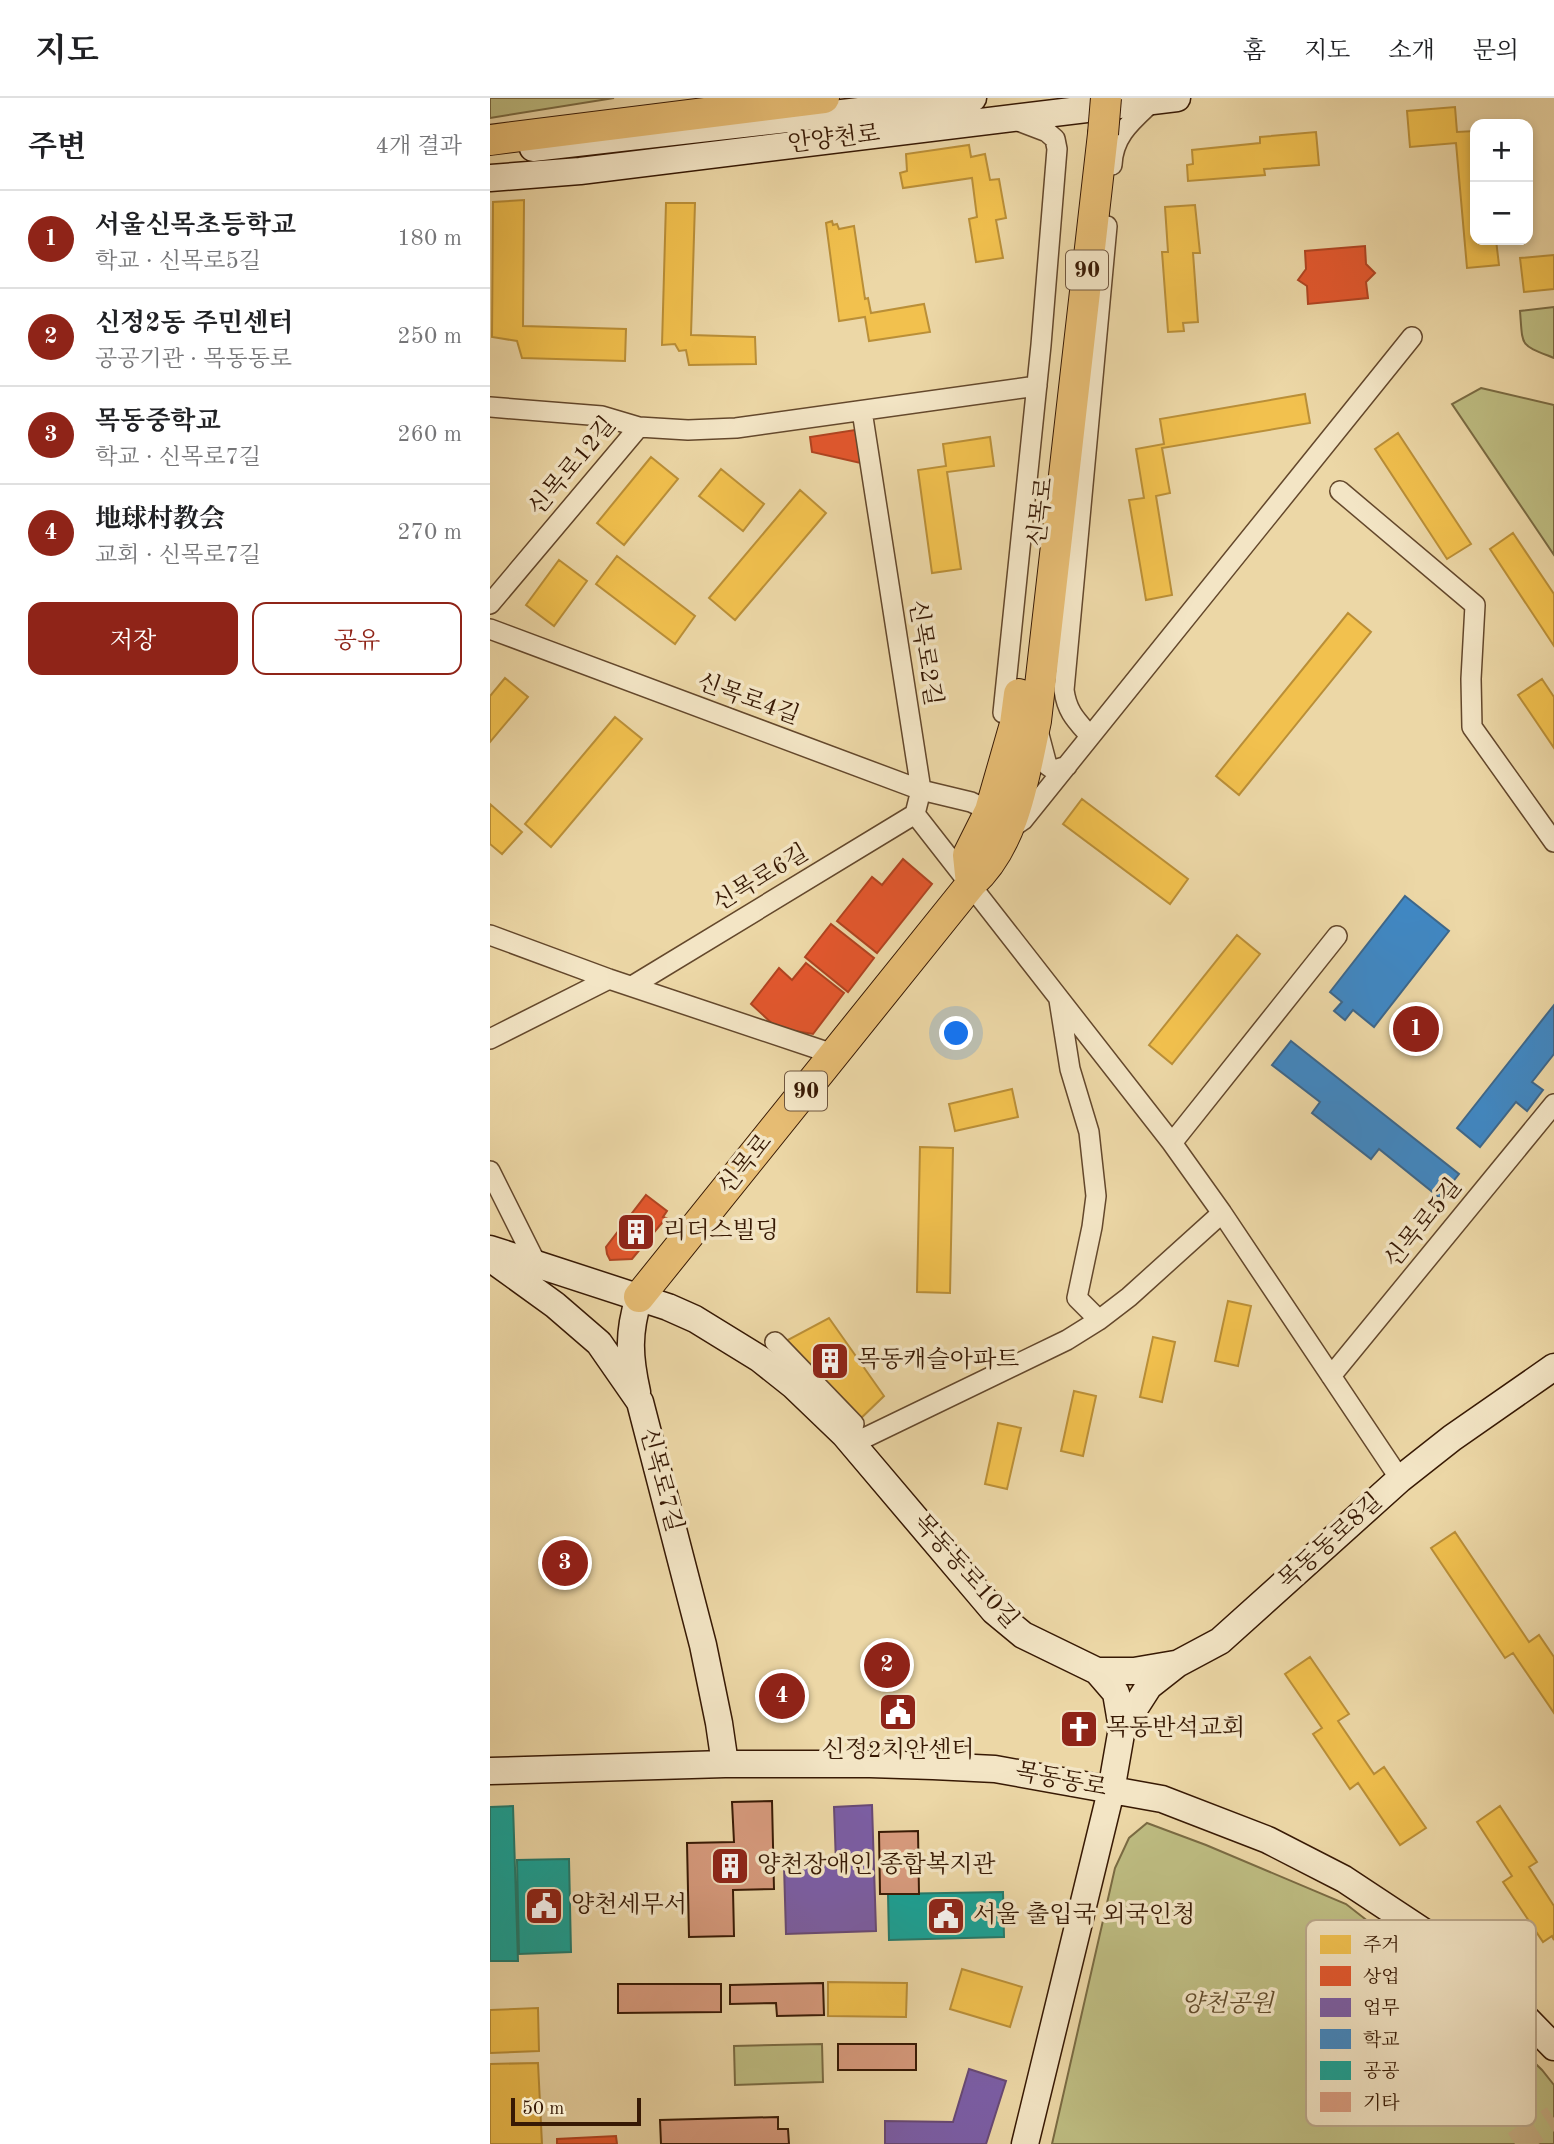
<!DOCTYPE html>
<html lang="ko">
<meta charset="utf-8">
<style>
body{margin:0;font-family:"Old Standard TT","Noto Serif KR",serif;background:#f6f6f6;color:#202124}
.controls{position:absolute;right:21px;top:21px;display:grid;overflow:hidden;border-radius:14px;box-shadow:0 4px 10px #0003}
.controls button{width:63px;height:63px;display:grid;place-items:center;padding:0;border:0;border-bottom:2px solid #e0e0e0;background:#fff;color:#202124;font:35px sans-serif}
.scale{position:absolute;left:21px;bottom:18px;width:130px;box-sizing:border-box;padding-left:7px;border:4px solid #371904;border-top:0;font-size:19px;line-height:24px;white-space:nowrap;color:#371904;-webkit-text-stroke:5px #f3e5c5;paint-order:stroke}
.you{position:absolute;left:467px;top:936px;width:24px;height:24px;margin:-18px;border:5px solid #fff;border-radius:50%;background:#1a73e8;box-shadow:0 0 0 10px #1a73e833}
.badge{display:grid;place-items:center;width:46px;height:46px;border-radius:50%;background:#8f2418;color:#fff;font-size:23px;font-weight:700}
.pin{position:absolute;translate:-50% -50%;border:4px solid #fff;box-shadow:0 2px 7px #0006}
.list{margin:0;padding:0;list-style:none}
h2{display:flex;justify-content:space-between;align-items:center;height:91px;margin:0;padding:0 28px;font-size:30px}
h2 small{font-size:23px;font-weight:400;color:#757577}
.list li{display:grid;grid-template-columns:46px 1fr auto;gap:21px;align-items:center;box-sizing:border-box;height:98px;padding:0 28px;border-top:2px solid #e0e0e0}
.list b{display:block;font-size:26px;white-space:nowrap}
.list p{margin:0;font-size:23px;white-space:nowrap;color:#757577}
.list em{font-size:23px;font-style:normal;color:#757577}
.actions{display:flex;gap:14px;padding:21px 28px}
.actions a{flex:1;padding:16px 0;border:2px solid #8f2418;border-radius:14px;text-align:center;font-size:24px;color:#8f2418}
.actions .main{background:#8f2418;color:#fff}
.map{position:relative;flex:none;width:1064px;height:2046px;overflow:hidden}
header{display:flex;align-items:center;gap:42px;box-sizing:border-box;height:98px;padding:0 35px;background:#fff;border-bottom:2px solid #e0e0e0}
header strong{font-size:33px}
nav{display:flex;gap:38px;margin-inline-start:auto;font-size:24px}
main{display:flex}
aside{flex:1;background:#fff}
.map>svg:first-child{display:block}
.green{fill:#bebd82;stroke:#7a6b43;stroke-width:2}
.homes{fill:#f2c14e;stroke:#ba8f38;stroke-width:2}
.shops{fill:#e4572e;stroke:#b04421;stroke-width:2}
.offices{fill:#7b5ea7;stroke:#674976;stroke-width:2}
.schools{fill:#3f88c5;stroke:#3d678b;stroke-width:2}
.public{fill:#17a398;stroke:#217a6c;stroke-width:2}
.building{fill:#d89b7e;stroke:#371904;stroke-width:2}
.lines{fill:none;stroke-linecap:round;stroke-linejoin:round}
.secondary-tunnel{stroke:#c8b186;stroke-width:26;stroke-dasharray:26 13;stroke-linecap:butt}
.street-casing{stroke:#64482c;stroke-width:22}
.secondary-casing{stroke:#371904;stroke-width:29}
.primary-casing{stroke:#371904;stroke-width:32}
.street{stroke:#f3e5c5;stroke-width:19}
.secondary{stroke:#f3e5c5;stroke-width:26}
.primary{stroke:#e6bc73;stroke-width:30}
.primary-bridge-casing{stroke:#371904;stroke-width:32;stroke-linecap:butt}
.primary-bridge{stroke:#e6bc73;stroke-width:30}
.labels{text-anchor:middle;dominant-baseline:central;stroke-width:7;stroke-linejoin:round;paint-order:stroke}
.shield{fill:#f3e5c5;stroke:#6f563e;stroke-width:2}
.shield-label{font-size:23px;font-weight:bold;fill:#371904}
.street-label{font-size:24px;fill:#371904;stroke:#f3e5c5}
.poi-label{font-size:24px;fill:#371904;stroke:#f3e5c5;text-anchor:start}
.park-label{font-size:24px;font-style:italic;fill:#604a2a;stroke:#f3e5c5}
.key{fill:#f3e5c5;stroke:#bba88b;stroke-width:2}
.key-label{font-size:19px;fill:#371904}
</style>
<header>
<strong>지도</strong>
<nav><a>홈</a><a>지도</a><a>소개</a><a>문의</a></nav>
</header>
<main>
<aside>
<h2>주변<small>4개 결과</small></h2>
<ul class="list">
<li><span class="badge">1</span><div><b>서울신목초등학교</b><p>학교 · 신목로5길</p></div><em>180 m</em></li>
<li><span class="badge">2</span><div><b>신정2동 주민센터</b><p>공공기관 · 목동동로</p></div><em>250 m</em></li>
<li><span class="badge">3</span><div><b>목동중학교</b><p>학교 · 신목로7길</p></div><em>260 m</em></li>
<li><span class="badge">4</span><div><b>地球村教会</b><p>교회 · 신목로7길</p></div><em>270 m</em></li>
</ul>
<div class="actions"><a class="main">저장</a><a>공유</a></div>
</aside>
<div class="map">
<svg width="1064" height="2046" viewBox="0 0 1064 2046">
<rect width="100%" height="100%" fill="#ecd7a6"/>
<filter id="stains"><feTurbulence type="fractalNoise" baseFrequency=".00286" numOctaves="4"/><feColorMatrix values="0 0 0 0 .2 0 0 0 0 .09 0 0 0 0 .02 0 0 0 .5 -.17"/></filter>
<radialGradient id="worn" r=".72"><stop offset=".6" stop-color="#630" stop-opacity="0"/><stop offset="1" stop-color="#630" stop-opacity=".3"/></radialGradient>
<path class="green" d="M0,0H124L0,20Z
M1064,209V260C1029,246 1033,250 1030,213Z
M991,290L1064,307V457L962,306Z
M657,1725L716,1747L856,1806L988,1909L1052,1972L1064,1987V2046H562L625,1770L639,1740Z
M332,1946L333,1984L245,1987L244,1948Z"/>
<path class="homes" d="M965,9L967,34L985,33V142H1006L1009,167L977,170L966,45L920,49L917,13Z
M826,34L829,67L774,71L775,77L698,83L697,67L703,66L702,52L770,45V39Z
M479,47L481,59L495,56L500,82L509,81L516,120L506,122L513,160L486,164L479,121L487,119L482,80L413,90L410,75L417,73L416,56Z
M34,102L33,228L136,231L135,263L32,260L27,243L2,239L3,104Z
M176,105H205L201,237L265,239L266,266L199,267L196,252L189,253L185,246L172,247Z
M705,107L710,155H703L708,224L693,225L694,233L678,234L672,154H678L675,109Z
M342,123L343,127L347,126L349,131L364,128L375,201L378,200L381,215L434,206L440,234L379,243L375,219L349,223L336,125Z
M1064,157V191L1034,194L1030,160Z
M815,296L820,325L672,350L680,395L666,398L682,497L656,502L639,402L654,400L646,351L674,346L670,321Z
M908,335L981,446L957,461L885,351Z
M500,339L504,368L457,374L471,471L442,475L428,372L456,368L453,346Z
M161,359L188,381L134,447L107,425Z
M231,371L274,406L253,433L209,398Z
M310,392L336,415L245,522L219,500Z
M1023,435L1064,496V548L1000,451Z
M127,458L205,518L185,546L106,486Z
M69,462L97,483L64,528L36,507Z
M858,515L881,534L749,697L726,678Z
M15,580L38,599L0,644V598Z
M1052,581L1064,599V650L1028,597Z
M125,619L152,641L61,749L35,726Z
M592,701L698,781L680,806L573,726Z
M0,706L32,734L12,756L0,746Z
M747,837L770,856L682,966L659,947Z
M522,991L528,1019L465,1033L459,1006Z
M430,1049L463,1050L460,1195L427,1194Z
M738,1203L761,1208L748,1268L725,1263Z
M339,1220L394,1298L367,1324L294,1244Z
M663,1239L685,1244L672,1304L650,1299Z
M584,1293L606,1298L593,1358L571,1353Z
M508,1325L531,1330L517,1391L495,1386Z
M965,1434L1039,1544L1049,1537L1064,1559V1615L1023,1555L1015,1560L941,1450Z
M820,1559L859,1616L848,1623L884,1676L894,1669L936,1730L910,1747L868,1685L860,1691L823,1636L832,1630L795,1576Z
M1010,1708L1047,1764L1039,1769L1064,1808V1842L1062,1838L1053,1844L1013,1784L1022,1778L987,1724Z
M472,1871L532,1889L520,1929L460,1911Z
M338,1884L417,1885L416,1919L338,1918Z
M48,1910L49,1953L0,1955V1912Z
M48,1965L52,2046H0V1966Z"/>
<path class="shops" d="M875,148L876,166L885,175L876,184L878,200L818,206L817,188L808,182L816,171L815,153Z
M365,332L373,339L375,366L322,354L320,339Z
M413,761L442,786L387,855L347,823L382,779L392,787Z
M341,826L384,860L358,894L315,859Z
M316,865L354,895L323,936L287,930L261,906L289,870L302,882Z
M156,1097L177,1113L173,1119L176,1120L142,1161L120,1162L117,1156L116,1149Z
M126,2038L127,2046H67V2041Z"/>
<path class="offices" d="M382,1707L386,1833L296,1836L294,1768L346,1766L344,1709Z
M479,1971L516,1983L496,2046H395V2023L463,2024Z"/>
<path class="schools" d="M915,798L959,833L884,929L863,912L855,922L844,913L852,904L840,894Z
M1064,907V956L1042,984L1053,992L1037,1013L1026,1004L990,1049L967,1030Z
M801,943L969,1076L950,1100L889,1051L881,1061L822,1015L830,1004L782,967Z"/>
<path class="public" d="M23,1708L28,1863H0V1709Z
M79,1761L81,1854L29,1856L27,1762Z
M513,1794L514,1839L399,1842L398,1796Z"/>
<path class="building" d="M282,1703L284,1791L243,1792L244,1838L199,1839L197,1745L244,1744L242,1704Z
M428,1733L429,1796H390L389,1734Z
M333,1885L334,1917L287,1918L286,1905L240,1906V1887Z
M128,1886H231V1914L128,1915Z
M348,1946H426V1972H348Z
M288,2019V2031H298L299,2046H171L170,2022Z"/>
<g class="lines">
<path class="secondary-tunnel" d="M1025,2046L1064,2020"/>
<defs>
<path id="street" d="M622,67C623,37 643,22 663,3
M0,309L112,318L149,329L198,332L246,330L547,288
M372,313L431,692L425,716L682,1045L732,1115L910,1381
M850,393L985,507L981,581L982,629L1064,744
M0,506L149,329
M0,531L431,692L481,704L500,713
M513,615L551,247L567,51L565,41L557,34L523,21
M547,629L557,667L564,672L577,668
M600,638C586,622 577,614 574,592L617,128
M523,729L533,722L922,239
M0,837L119,881L346,957
M142,888L425,716
M569,902L580,971L599,1034L606,1098L602,1129L587,1200L609,1222
M0,941L119,881
M682,1045L847,838
M0,1073L47,1167
M285,1244L364,1326L354,1336
M841,1278L1064,1006
M362,1346L577,1242L609,1222L639,1199L732,1115"/>
<path id="secondary" d="M43,50L483,0
M0,80L90,73L687,0
M0,1151L178,1209L205,1221L270,1261L304,1288L354,1336L504,1513L533,1537L607,1573L626,1595L632,1630L621,1693L535,2046
M0,1160L65,1207L109,1245L150,1304L213,1547L229,1625L235,1666
M147,1294C139,1258 138,1235 149,1199
M607,1573H644L685,1566
M632,1630L659,1588L687,1566L730,1543L910,1381L962,1340L1064,1269
M0,1673L235,1666H380L443,1668L505,1671L672,1701L778,1742L854,1781L966,1855L1020,1904L1064,1949"/>
<path id="primary" d="M0,42L334,0
M481,786L478,757L500,713L525,626L529,596
M149,1199L481,786C525,746 534,679 546,623L613,36"/>
</defs>
<use href="#street" class="street-casing"/>
<use href="#secondary" class="secondary-casing"/>
<use href="#primary" class="primary-casing"/>
<use href="#street" class="street"/>
<use href="#secondary" class="secondary"/>
<use href="#primary" class="primary"/>
<defs>
<path id="primary-bridge" d="M613,36L616,0"/>
</defs>
<use href="#primary-bridge" class="primary-bridge-casing"/>
<use href="#primary-bridge" class="primary-bridge"/>
</g>
<defs>
<symbol id="building-square" viewBox="-11 -11 22 22"><rect x="-9" y="-9" width="18" height="18" rx="4" fill="#8f2418" stroke="#f3e5c5"/><path d="M-4-6H4V6H1V3H-1V6H-4ZM-2.5-4.3h1.7v1.8h-1.7ZM.8-4.3h1.7v1.8H.8ZM-2.5-1h1.7V.8h-1.7ZM.8-1h1.7V.8H.8Z" fill="#fff"/></symbol>
<symbol id="civic-square" viewBox="-11 -11 22 22"><rect x="-9" y="-9" width="18" height="18" rx="4" fill="#8f2418" stroke="#f3e5c5"/><path d="M-.6-6.5H3V-4.5H.6V-3L4-1V1h2V6H-6V1h2V-1L-.6-3ZM-1.2 2.5V6h2.4V2.5Z" fill="#fff"/></symbol>
<symbol id="church-square" viewBox="-11 -11 22 22"><rect x="-9" y="-9" width="18" height="18" rx="4" fill="#8f2418" stroke="#f3e5c5"/><path d="M-1.2-6h2.4v3.5h3.3v2.4h-3.3V6h-2.4V-.1h-3.3v-2.4h3.3Z" fill="#fff"/></symbol>
</defs>
<g fill-rule="evenodd">
<use href="#building-square" x="124" y="1112" width="44" height="44"/>
<use href="#building-square" x="318" y="1241" width="44" height="44"/>
<use href="#civic-square" x="386" y="1592" width="44" height="44"/>
<use href="#church-square" x="567" y="1609" width="44" height="44"/>
<use href="#building-square" x="218" y="1746" width="44" height="44"/>
<use href="#civic-square" x="32" y="1786" width="44" height="44"/>
<use href="#civic-square" x="434" y="1796" width="44" height="44"/>
</g>
<g class="labels">
<g class="shield">
<rect x="576" y="152.5" width="42" height="39" rx="5"/>
<rect x="295" y="973.5" width="42" height="39" rx="5"/>
</g>
<g class="shield-label">
<text x="597" y="172">90</text>
<text x="316" y="993">90</text>
</g>
<g class="street-label">
<text transform="translate(344 42) rotate(-7)">안양천로</text>
<text transform="translate(83 369) rotate(-50)">신목로12길</text>
<text transform="translate(552 414) rotate(-83)">신목로</text>
<text transform="translate(434 555) rotate(81)">신목로2길</text>
<text transform="translate(258 602) rotate(20)">신목로4길</text>
<text transform="translate(271 781) rotate(-31)">신목로6길</text>
<text transform="translate(256 1067) rotate(-51)">신목로</text>
<text transform="translate(934 1126) rotate(-51)">신목로5길</text>
<text transform="translate(170 1382) rotate(75)">신목로7길</text>
<text transform="translate(841 1444) rotate(-42)">목동동로8길</text>
<text transform="translate(475 1474) rotate(48)">목동동로10길</text>
<text transform="translate(571 1683) rotate(11)">목동동로</text>
</g>
<g class="poi-label">
<text x="173" y="1134">리더스빌딩</text>
<text x="367" y="1263">목동캐슬아파트</text>
<text x="616" y="1631">목동반석교회</text>
<text x="408" y="1653" text-anchor="middle">신정2치안센터</text>
<text x="267" y="1768">양천장애인 종합복지관</text>
<text x="81" y="1808">양천세무서</text>
<text x="483" y="1818">서울 출입국 외국인청</text>
</g>
<g class="park-label">
<text x="737" y="1907">양천공원</text>
</g>
</g>
<rect x="816" y="1822" width="230" height="206" rx="10" class="key"/>
<rect x="830" y="1837" width="31" height="19" fill="#f2c14e"/>
<rect x="830" y="1868" width="31" height="20" fill="#e4572e"/>
<rect x="830" y="1900" width="31" height="19" fill="#7b5ea7"/>
<rect x="830" y="1931" width="31" height="20" fill="#3f88c5"/>
<rect x="830" y="1963" width="31" height="19" fill="#17a398"/>
<rect x="830" y="1994" width="31" height="20" fill="#d89b7e"/>
<g class="key-label">
<text x="873" y="1853">주거</text>
<text x="873" y="1885">상업</text>
<text x="873" y="1916">업무</text>
<text x="873" y="1948">학교</text>
<text x="873" y="1979">공공</text>
<text x="873" y="2011">기타</text>
</g>
<rect width="100%" height="100%" filter="url(#stains)"/>
<rect width="100%" height="100%" fill="url(#worn)"/>
</svg>
<div class="controls">
<button>+</button>
<button>−</button>
</div>
<div class="scale">50 m</div>
<div class="you"></div>
<div class="pin badge" style="left:926px;top:931px">1</div>
<div class="pin badge" style="left:397px;top:1567px">2</div>
<div class="pin badge" style="left:75px;top:1465px">3</div>
<div class="pin badge" style="left:292px;top:1598px">4</div>
</div>
</main>
